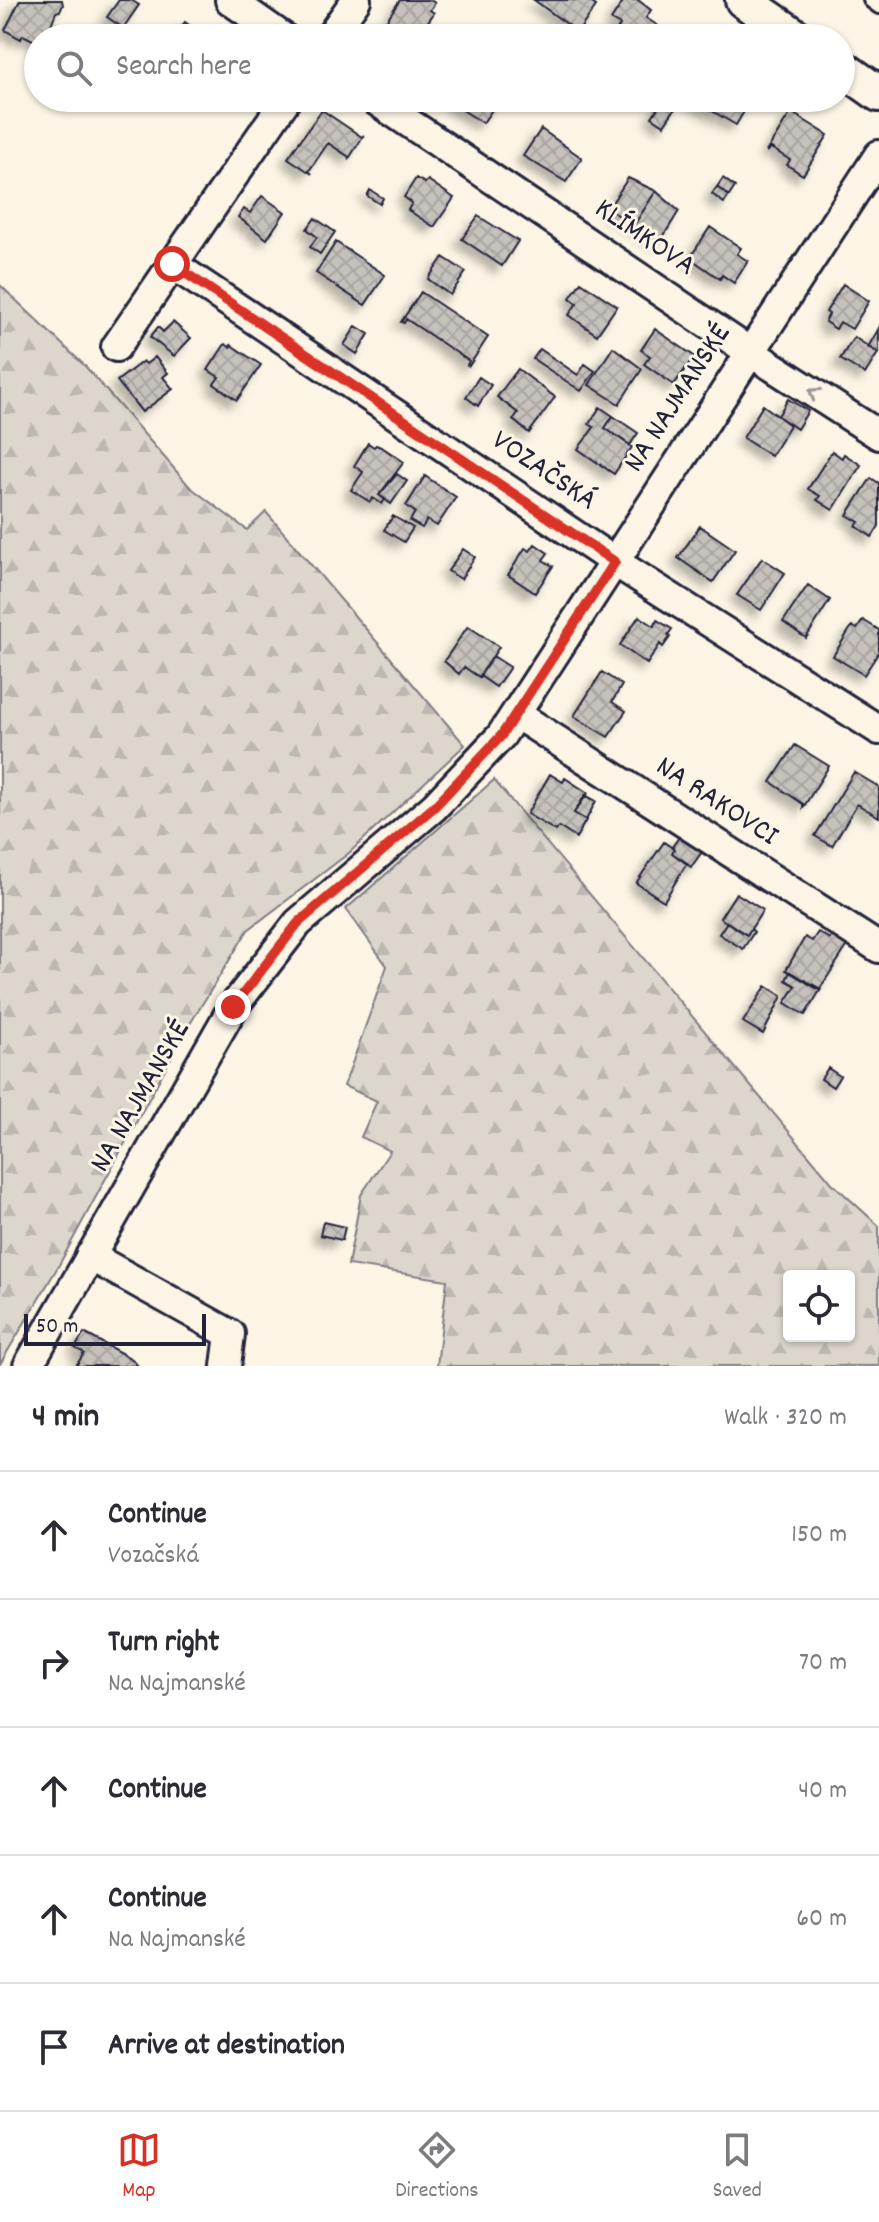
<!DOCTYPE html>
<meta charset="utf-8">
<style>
body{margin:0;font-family:Dekko,sans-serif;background:#f2f2f3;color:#2b2b33}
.controls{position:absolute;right:24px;bottom:24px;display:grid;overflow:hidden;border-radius:8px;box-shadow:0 2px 6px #0004}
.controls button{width:72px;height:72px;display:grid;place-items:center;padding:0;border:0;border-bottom:2px solid #e1e1e2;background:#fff;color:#2b2b33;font:40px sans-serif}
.scale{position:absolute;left:24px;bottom:20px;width:182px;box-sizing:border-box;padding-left:8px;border:4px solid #22223b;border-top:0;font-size:22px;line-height:28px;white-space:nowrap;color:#22223b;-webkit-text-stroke:6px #fcf5e5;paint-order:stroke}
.stop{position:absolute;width:24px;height:24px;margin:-18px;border:6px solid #d93025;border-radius:50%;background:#fff}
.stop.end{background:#d93025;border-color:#fff;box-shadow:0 2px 8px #0008}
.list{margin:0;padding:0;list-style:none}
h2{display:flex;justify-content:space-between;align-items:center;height:104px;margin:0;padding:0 32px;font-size:34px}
h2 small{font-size:26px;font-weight:400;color:#7c7c81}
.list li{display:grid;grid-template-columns:52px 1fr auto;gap:24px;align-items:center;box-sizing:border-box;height:128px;padding:0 32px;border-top:2px solid #e1e1e2}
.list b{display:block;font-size:30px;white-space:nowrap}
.list p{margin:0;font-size:26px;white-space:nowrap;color:#7c7c81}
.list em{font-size:26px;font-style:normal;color:#7c7c81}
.icon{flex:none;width:44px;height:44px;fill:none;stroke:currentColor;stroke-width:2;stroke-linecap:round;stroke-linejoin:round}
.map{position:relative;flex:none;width:879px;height:1366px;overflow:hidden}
.search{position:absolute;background:#fff;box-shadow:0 2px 6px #0004;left:24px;right:24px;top:24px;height:88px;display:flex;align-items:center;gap:20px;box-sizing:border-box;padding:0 28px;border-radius:44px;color:#7c7c81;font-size:30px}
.sheet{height:744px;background:#fff}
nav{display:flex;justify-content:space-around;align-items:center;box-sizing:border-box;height:112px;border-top:2px solid #e1e1e2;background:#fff;font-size:22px;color:#7c7c81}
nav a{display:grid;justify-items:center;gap:4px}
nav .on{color:#d93025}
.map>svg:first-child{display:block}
.forest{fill:url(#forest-firs);stroke:#7f7c84;stroke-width:2;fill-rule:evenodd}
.building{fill:url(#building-cross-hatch);stroke:#22223b;stroke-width:2;filter:url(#shadow)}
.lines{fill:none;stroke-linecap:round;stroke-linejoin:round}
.service-casing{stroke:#22223b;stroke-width:20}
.minor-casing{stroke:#22223b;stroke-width:34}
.tertiary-casing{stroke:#22223b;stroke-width:40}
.service{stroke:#fcf5e5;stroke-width:14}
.minor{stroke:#fcf5e5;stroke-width:28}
.tertiary{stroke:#fcf5e5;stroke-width:34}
.oneway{stroke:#9a9698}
.route{stroke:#d93025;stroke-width:10}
.labels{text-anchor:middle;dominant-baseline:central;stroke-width:6;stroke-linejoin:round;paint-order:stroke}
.street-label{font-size:30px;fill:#22223b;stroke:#fcf5e5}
</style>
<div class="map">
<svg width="879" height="1366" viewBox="0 0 879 1366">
<defs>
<pattern id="forest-firs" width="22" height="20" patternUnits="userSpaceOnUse" patternTransform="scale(2)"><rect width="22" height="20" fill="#dcd6cc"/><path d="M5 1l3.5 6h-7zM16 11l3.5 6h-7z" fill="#bcb7b0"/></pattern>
<pattern id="building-cross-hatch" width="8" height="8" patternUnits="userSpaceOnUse" patternTransform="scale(2)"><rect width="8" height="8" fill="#c6c1bb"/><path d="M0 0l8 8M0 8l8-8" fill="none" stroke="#aaa6a2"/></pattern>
<filter id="shadow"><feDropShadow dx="-7" dy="7" stdDeviation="4" flood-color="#0004"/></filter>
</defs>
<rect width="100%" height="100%" fill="#fcf5e5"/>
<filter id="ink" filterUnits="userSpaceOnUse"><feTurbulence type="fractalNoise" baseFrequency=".0125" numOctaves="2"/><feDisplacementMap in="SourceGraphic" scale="16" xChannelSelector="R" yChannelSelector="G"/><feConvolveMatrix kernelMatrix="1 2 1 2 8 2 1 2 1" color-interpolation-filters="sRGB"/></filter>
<g filter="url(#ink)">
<path class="forest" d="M0,285L85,366L190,487L247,530L266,512L465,745L349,853L248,930L185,1032L59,1265L0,1364Z
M494,780L832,1183L879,1226V1366H437L447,1280L348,1265L361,1195L390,1151L361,1137L377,1101L344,1086L387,966L346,909ZM789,1276H849V1336H789Z"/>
<path class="building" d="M20,0H62L63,5L60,11L56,12L46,38H38L37,42L23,35L21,39L5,30Z
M119,0H131L139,5L123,28L107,17Z
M400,0H430L435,3L430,10L434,13L417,38H409L386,21Z
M534,0H588L596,6L578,32Z
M624,0H638L651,10L646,18L660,27L653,38L613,37L620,25L611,20Z
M185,22L207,38H170L173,34L175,35Z
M481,25L499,37L498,38L473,36Z
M457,98H500L483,123L453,104Z
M664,98H671L679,103L664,125L652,117Z
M695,98H752L736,125L697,102Z
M323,108L322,110L362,137L364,135L348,160L349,157L328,143L309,171L312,174L288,158Z
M791,112L828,135L803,175L787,165L790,160L771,148L766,152Z
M541,129L582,158L566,182L523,156Z
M416,178L425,183L428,180L454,198L434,227L408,210L412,203L404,197Z
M628,178L656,191L634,225L608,209Z
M723,178L735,187L729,196L717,187Z
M717,187L729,196L724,203L712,194Z
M370,190L383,198L380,204L367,196Z
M656,191L679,211L660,242L634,225Z
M262,196L285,212L267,239L238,217L244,209L250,213Z
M478,216L518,241L502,266L462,239Z
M315,218L335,232L320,254L310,247L317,237L307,229Z
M710,227L741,248L737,254L748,261L734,283L722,275L720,279L690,258Z
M336,242L385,275L365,305L316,273Z
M443,257L466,272L450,295L428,279Z
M581,282L617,306L597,335L569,315L577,303L570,298Z
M843,284L869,301L852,329L840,322L836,329L825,322L829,314L826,312Z
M421,292L488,337L469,366L467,365L469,361L406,319L404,323L401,322Z
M173,322L191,338L174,356L150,337L158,327L163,332Z
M356,326L369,334L357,354L344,345Z
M879,328V353L868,347Z
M655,329L694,356L674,385L644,364L650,356L641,350Z
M854,337L878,353L865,374L840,359Z
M225,344L230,347L231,345L261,365L237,400L214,384L219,377L208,370Z
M613,347L642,369L619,404L589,385Z
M540,349L578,375L585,364L595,371L581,391L533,359Z
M155,357L168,373L163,377L173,389L142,412L117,381L143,361L146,364Z
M518,369L555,397L529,433L513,420L518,413L497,397Z
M479,377L491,385L478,406L466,397Z
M788,399L808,411L797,429L778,416Z
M763,405L790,425L771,456L743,438Z
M600,407L613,416L605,428L632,447L614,474L578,449L594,427L589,424Z
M613,416L638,433L630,445L605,428Z
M368,443L374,447L376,445L383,448L404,462L379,495L385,499L382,504L373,498L370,502L351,490L363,472L354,466Z
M832,451L842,458L844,454L861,465L833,510L817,500L820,496L808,489Z
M397,474L407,481L391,504L379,495Z
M425,476L456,497L437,526L427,520L422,528L410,521L415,512L406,506Z
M871,478L879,483V526L872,537L856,526L859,522L847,515Z
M393,516L413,528L404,542L384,530Z
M700,526L735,550L713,582L678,558Z
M535,544L548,553L543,560L553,566L535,593L508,575L525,548L530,551Z
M463,549L475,557L461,579L448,571Z
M762,558L785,573L761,610L737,595Z
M808,585L830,600L806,638L783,622Z
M639,616L654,626L657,620L672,629L668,635L670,637L663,647L660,644L647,664L620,645Z
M863,620L879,630V652L864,675L833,656L852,626L857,629Z
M468,626L499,647L479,677L464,667L459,674L444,661Z
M493,656L510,667L496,687L480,676Z
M602,672L622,685L612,702L626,711L608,737L574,716Z
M795,745L829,766L803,808V804L771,782Z
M854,772L879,787V817L857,804L832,846L815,836Z
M550,774L563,782L565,778L588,793L574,813L586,820L576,838L559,827L556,831L527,814Z
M585,795L596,801L586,820L574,813Z
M679,837L702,852L691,867L672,853L674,849L672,847Z
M664,842L674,849L672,853L687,863L664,901L636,883Z
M736,893L763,910L747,935L720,918Z
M727,922L747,935L751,929L754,932L743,949L719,934Z
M818,932L830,939L832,935L848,945L819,990L786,970L805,937L812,941Z
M790,972L821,989L805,1015L785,1003L796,986L786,980Z
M766,986L782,996L763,1034L743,1022Z
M828,1068L840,1076L833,1087L821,1079Z
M323,1222L345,1227L342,1240L320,1235Z
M84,1333L132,1359L138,1366H76L84,1353L75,1348Z"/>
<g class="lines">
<defs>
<path id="service" d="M871,0L879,6"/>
<path id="minor" d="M230,0L284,38
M329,38L356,0
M372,98L750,352L879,435
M172,264L615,562L879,730
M116,347L287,98
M516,714L879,948
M90,1256L230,1334L226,1366
M28,1366L233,1007L298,923L434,807L501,736L879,155"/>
<path id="tertiary" d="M743,0L798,38
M841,67L879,94"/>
</defs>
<use href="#service" class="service-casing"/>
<use href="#minor" class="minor-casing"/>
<use href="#tertiary" class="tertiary-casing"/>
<use href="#service" class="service"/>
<use href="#minor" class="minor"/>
<use href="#tertiary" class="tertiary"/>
</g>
<defs><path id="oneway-chevron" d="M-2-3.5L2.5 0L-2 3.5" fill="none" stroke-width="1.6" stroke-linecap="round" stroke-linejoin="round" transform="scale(2)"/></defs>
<use class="oneway" href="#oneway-chevron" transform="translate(814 393) rotate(-147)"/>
</g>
<g class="lines" filter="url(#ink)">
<path class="route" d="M172,264L615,562L501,736L434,807L298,923L233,1007"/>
</g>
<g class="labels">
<g class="street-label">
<text transform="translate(644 239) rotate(34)">KLÍMKOVA</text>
<text transform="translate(679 399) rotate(-57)">NA NAJMANSKÉ</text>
<text transform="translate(543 472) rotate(34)">VOZAČSKÁ</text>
<text transform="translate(716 803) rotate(33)">NA RAKOVCI</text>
<text transform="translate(142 1097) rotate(-60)">NA NAJMANSKÉ</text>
</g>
</g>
</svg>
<div class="controls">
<button><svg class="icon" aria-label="locate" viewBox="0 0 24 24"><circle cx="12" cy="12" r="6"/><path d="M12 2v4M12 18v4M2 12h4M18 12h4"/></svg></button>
</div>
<div class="scale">50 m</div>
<div class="stop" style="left:172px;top:264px"></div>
<div class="stop end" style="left:233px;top:1007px"></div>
<div class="search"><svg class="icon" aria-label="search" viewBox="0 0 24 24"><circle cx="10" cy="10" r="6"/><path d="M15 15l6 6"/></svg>Search here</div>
</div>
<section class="sheet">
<h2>4 min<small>Walk · 320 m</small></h2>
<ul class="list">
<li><svg class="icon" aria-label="ahead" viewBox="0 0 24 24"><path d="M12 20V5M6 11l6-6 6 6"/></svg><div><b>Continue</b><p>Vozačská</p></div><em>150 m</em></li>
<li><svg class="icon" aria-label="right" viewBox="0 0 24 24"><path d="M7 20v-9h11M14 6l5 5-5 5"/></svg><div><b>Turn right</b><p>Na Najmanské</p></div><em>70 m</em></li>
<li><svg class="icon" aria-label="ahead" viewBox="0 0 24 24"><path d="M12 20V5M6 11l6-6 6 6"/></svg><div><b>Continue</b></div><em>40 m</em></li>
<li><svg class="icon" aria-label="ahead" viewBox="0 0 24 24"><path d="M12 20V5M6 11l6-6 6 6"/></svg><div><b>Continue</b><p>Na Najmanské</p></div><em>60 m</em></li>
<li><svg class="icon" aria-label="arrive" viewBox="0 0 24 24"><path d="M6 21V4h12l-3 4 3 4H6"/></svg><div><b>Arrive at destination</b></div></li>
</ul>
</section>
<nav>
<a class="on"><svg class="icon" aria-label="map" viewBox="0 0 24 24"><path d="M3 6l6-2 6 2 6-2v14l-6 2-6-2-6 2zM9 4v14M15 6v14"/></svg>Map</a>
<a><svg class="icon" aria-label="directions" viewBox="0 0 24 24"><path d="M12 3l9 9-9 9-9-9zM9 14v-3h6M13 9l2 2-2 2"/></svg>Directions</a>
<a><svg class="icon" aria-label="saved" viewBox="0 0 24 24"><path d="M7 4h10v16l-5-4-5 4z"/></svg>Saved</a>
</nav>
